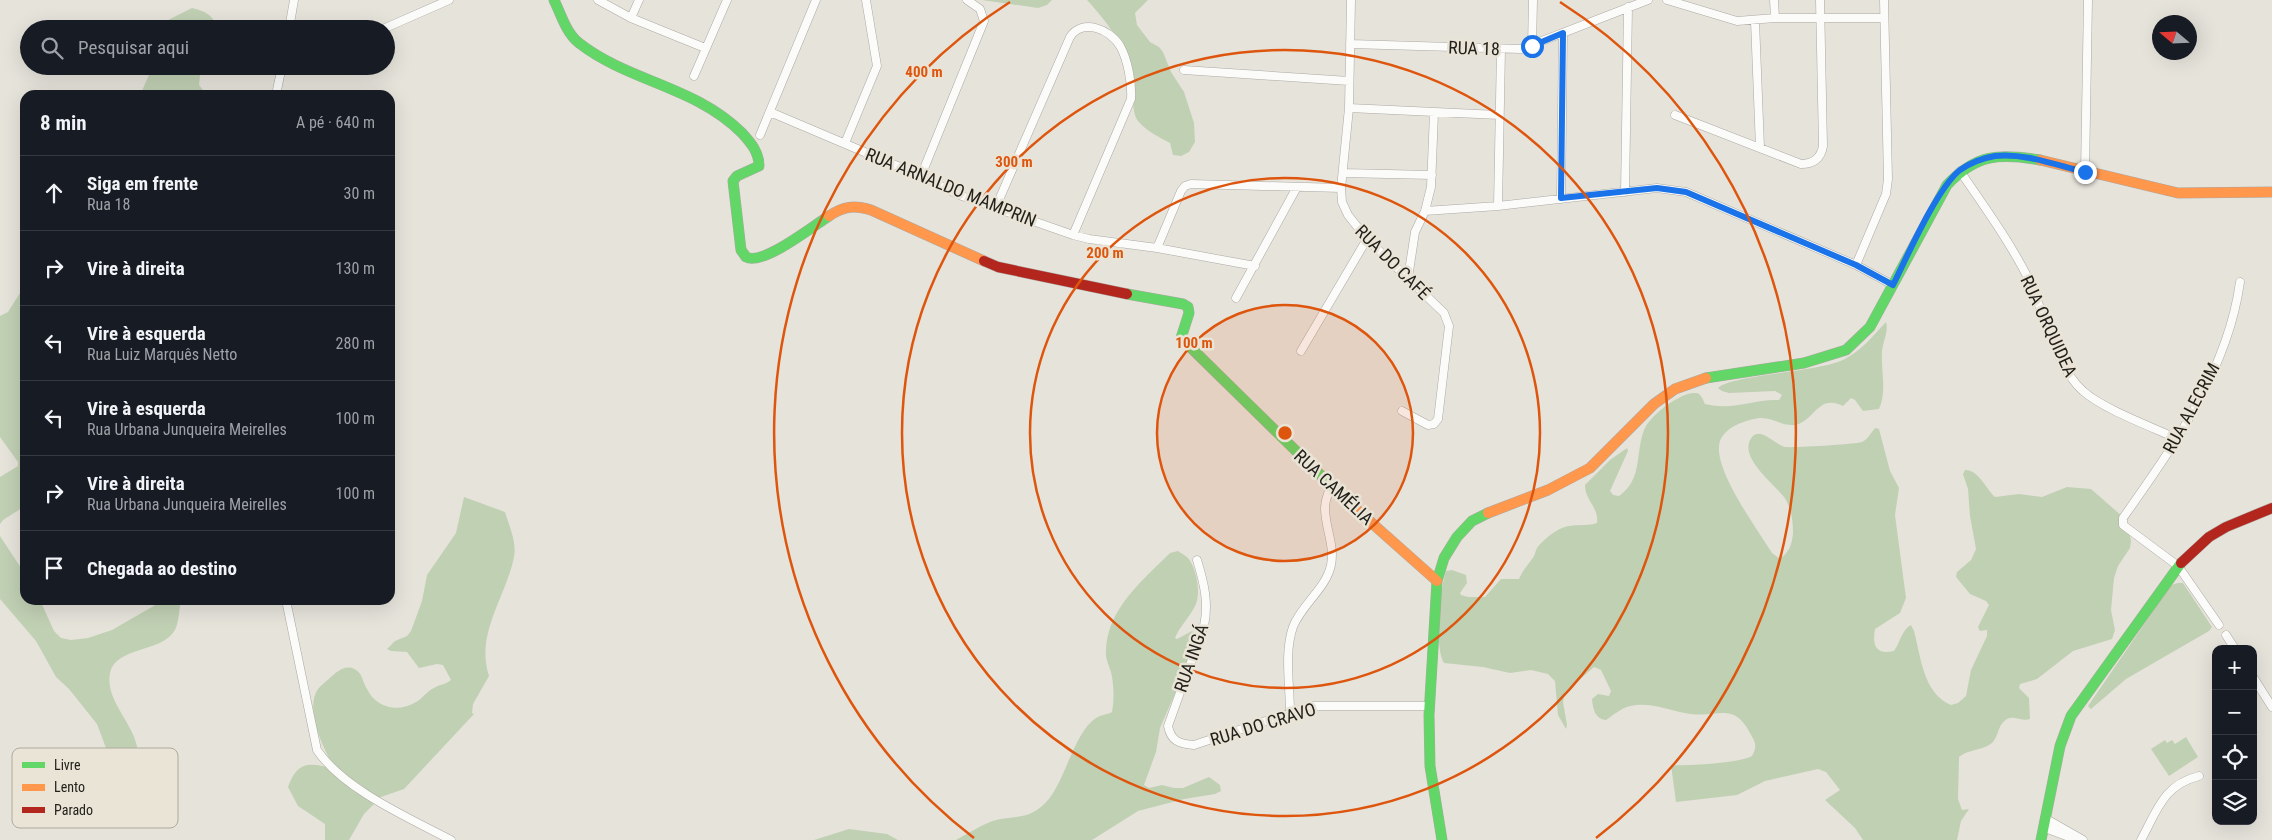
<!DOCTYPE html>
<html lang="pt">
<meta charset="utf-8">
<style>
body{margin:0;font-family:"Roboto Condensed",sans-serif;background:#242831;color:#f1f3f6}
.controls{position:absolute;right:15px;bottom:15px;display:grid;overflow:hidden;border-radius:10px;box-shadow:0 5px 20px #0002}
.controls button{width:45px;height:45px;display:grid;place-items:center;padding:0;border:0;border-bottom:1px solid #363941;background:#171b24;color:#f1f3f6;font:25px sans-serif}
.compass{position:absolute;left:2152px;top:15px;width:45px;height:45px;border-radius:50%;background:#171b24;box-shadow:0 5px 20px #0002;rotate:289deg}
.stop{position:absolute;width:15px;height:15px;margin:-11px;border:4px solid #1a73e8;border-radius:50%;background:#fff}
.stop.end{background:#1a73e8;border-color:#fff;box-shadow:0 1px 5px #0008}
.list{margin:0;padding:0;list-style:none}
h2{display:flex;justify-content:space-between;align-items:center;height:65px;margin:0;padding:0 20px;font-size:21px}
h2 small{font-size:16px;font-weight:400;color:#9ea1a6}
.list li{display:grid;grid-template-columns:32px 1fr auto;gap:15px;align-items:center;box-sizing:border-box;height:75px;padding:0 20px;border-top:1px solid #363941}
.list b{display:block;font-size:19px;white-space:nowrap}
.list p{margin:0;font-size:16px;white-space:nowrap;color:#9ea1a6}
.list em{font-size:16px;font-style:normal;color:#9ea1a6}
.icon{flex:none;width:28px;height:28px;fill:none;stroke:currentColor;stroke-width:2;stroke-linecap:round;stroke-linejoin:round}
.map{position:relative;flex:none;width:2272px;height:840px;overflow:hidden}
.search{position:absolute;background:#171b24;box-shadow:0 5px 20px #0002;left:20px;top:20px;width:375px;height:55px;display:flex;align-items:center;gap:12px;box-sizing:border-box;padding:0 18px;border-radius:28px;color:#9ea1a6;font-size:19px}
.panel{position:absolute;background:#171b24;box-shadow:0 5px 20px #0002;left:20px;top:90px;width:375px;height:515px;border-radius:15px}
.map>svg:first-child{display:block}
.green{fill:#c0d0b3}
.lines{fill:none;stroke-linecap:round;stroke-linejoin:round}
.street-casing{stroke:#aca9a3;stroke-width:9}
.fast-casing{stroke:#aca9a3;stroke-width:11}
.slow-casing{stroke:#aca9a3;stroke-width:11}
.jam-casing{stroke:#aca9a3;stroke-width:11}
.street{stroke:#fbfbfa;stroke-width:8}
.fast{stroke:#63d668;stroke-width:10}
.slow{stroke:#ff974d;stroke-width:10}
.jam{stroke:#b3261e;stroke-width:10}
.route{stroke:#1a73e8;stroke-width:6}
.ring{fill:none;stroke:#de560d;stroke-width:2.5}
.labels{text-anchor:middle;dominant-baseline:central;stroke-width:5;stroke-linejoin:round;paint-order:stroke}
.street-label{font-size:18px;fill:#23211c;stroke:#eae4d7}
.key{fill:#eae4d7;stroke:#aeaa9f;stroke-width:1}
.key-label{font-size:14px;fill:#23211c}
.centre{fill:#de560d;stroke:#eae4d7;stroke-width:2.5}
.ring-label{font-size:15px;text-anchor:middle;font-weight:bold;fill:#de560d;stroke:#eae4d7;stroke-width:5;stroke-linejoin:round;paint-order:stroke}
</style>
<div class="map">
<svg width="2272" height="840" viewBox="0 0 2272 840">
<rect width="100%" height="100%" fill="#e6e3db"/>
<path class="green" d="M982,0H1052L1047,5L1038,8Z
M1087,0H1148L1135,13L1137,25L1150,42L1159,47L1163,52L1171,72L1184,92L1194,123L1195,142L1189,152L1181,156L1173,155L1170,143C1159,137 1146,131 1138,121C1130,109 1135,93 1133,80C1127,48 1108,23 1087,0Z
M192,8C206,11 214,16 218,29H157L170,19Z
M150,66H201L199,85L207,95H140L149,75Z
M25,285V506L3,520L0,524V477L18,466V462L0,437V316L8,312Z
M1886,322C1889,333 1882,342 1882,353C1881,372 1887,391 1879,409L1863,411L1855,400L1851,398L1843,406C1817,393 1815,422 1794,425C1780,426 1770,415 1754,419C1741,422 1725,428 1720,441C1711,467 1758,530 1772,553L1780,559C1789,552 1792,545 1793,533C1793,522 1792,511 1786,500C1778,486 1736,458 1752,437C1761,426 1776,446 1786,447C1793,448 1857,444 1862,442C1867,440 1871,433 1875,428L1879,429L1890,471L1899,488L1895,515L1906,598L1900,613L1875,629C1872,646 1876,655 1894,651C1900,643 1902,629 1911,625L1914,631C1921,657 1923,693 1951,705L1958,703L1966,696L1971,670L1987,636V630L1980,631L1978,627L1989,605L1986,601L1970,594L1956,577L1957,572L1971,560L1976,549L1970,516L1968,489L1963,474L1965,470C1979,470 1986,489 1995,497L2019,494L2042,497L2067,487L2091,489L2123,517L2128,526L2131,541L2130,548L2118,566L2114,578L2111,610L2115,630L2112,639L2073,651L2037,679L2020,684L2019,688L2029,698L2030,719C2022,722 2014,715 2007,719C1997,725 1999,736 1992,743C1982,751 1968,749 1959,757L1958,799L1962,810L1969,809L1961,821L1957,840H1863L1855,828L1825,800L1840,790L1826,772L1818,769L1765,781L1737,795L1676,802L1671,765C1686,766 1740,763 1752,756C1757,747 1756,743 1751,735C1733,699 1717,720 1685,713C1669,710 1653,703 1636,705C1624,706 1616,713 1606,720C1595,719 1593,709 1592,699L1598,694L1609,696L1611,691L1601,670L1594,667L1565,692L1563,702L1567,725L1566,729L1558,715L1555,681L1548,674L1531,670L1510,673L1483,667L1444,663C1434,647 1440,590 1446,571L1452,570L1466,575L1467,583L1460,593L1461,595L1468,597H1485L1501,579H1519C1523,570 1527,566 1532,559C1535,556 1535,552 1537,548C1542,541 1554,531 1562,528C1574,523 1586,527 1597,523C1599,507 1585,501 1585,485L1610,460L1627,448L1628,451L1610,491L1613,495L1619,496C1643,479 1635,454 1644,430C1649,416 1681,391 1696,393C1701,393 1703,400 1705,404C1735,411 1751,399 1779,400L1782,395L1775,391L1729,393L1722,391L1718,388C1730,375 1817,372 1843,360C1861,351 1873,336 1886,322Z
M464,497L505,512C509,525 517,543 514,557C506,597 475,634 489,676L473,704L472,713L474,714L404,789L381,797L364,814L349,840H325V824L298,806L288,787C298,759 311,763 335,769C324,750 304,709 318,689C322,684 328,680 332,676C338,671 344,666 352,668C363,672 362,681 367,689C376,708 398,713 416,702C422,699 427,691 434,688C440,684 445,685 451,680L443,665L437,664L419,668L407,652L391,651L387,649L395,641L407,636L411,631L422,601L427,575L456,533Z
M0,536L25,574V600H40L54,631L61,638L71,640L88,638L112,630L164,600H181C179,609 179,622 175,630C162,653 116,646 110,673C103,710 157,736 131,780L120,776L104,759L106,748L97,724L69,689L56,677L36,641L0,599Z
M1178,551C1181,553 1186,556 1188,558C1197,569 1202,596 1194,608C1188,619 1180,626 1175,638L1177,639L1192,631L1195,633L1196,639L1186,668L1160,728L1156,752L1144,785L1149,788L1162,785L1174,788H1183L1209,777L1220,785L1221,791L1215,794L1184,799L1138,811L1092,840H956C967,834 978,827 990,822C1007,815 1024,821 1041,807C1066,787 1072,731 1098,717C1103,714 1107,715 1112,712C1114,701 1114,688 1112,677C1111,668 1105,661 1106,651C1107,609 1142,581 1170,553Z
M2178,583H2183L2212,627L2209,631L2126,679L2091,709L2088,706L2171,585Z
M2186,737L2198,757L2169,776L2151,749L2165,740L2167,743L2172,740L2175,744Z
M849,829L887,834L898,840H814Z"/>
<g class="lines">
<defs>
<path id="street" d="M598,0L631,18L705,48
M1351,0L1349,108L1341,188L1342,202L1348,215L1367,239L1444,313L1449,326L1438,419L1434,424L1428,425L1402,411
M1667,0L1737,21L1775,18H1884
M1774,0L1775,18
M631,18L639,0
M1755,21L1760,148
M289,29L294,0
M383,29L449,0
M1350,44L1521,49L1648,0
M1532,46L1533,0
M1184,70L1349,81
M694,76L727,0
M276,95L282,66
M1349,108L1499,115
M770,112L921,176L959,195L1073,235L1089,239L1157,248L1255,266
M1675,115L1801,164C1814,164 1821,158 1823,146L1820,0
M760,135L816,0
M845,143L877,66L866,0
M1960,171C1983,205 2008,239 2027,276C2043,308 2056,368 2083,391C2103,409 2152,427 2178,439
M2085,172L2088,0
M1343,173L1432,175
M921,176L984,21L980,9L967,0
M1625,192L1628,7
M1561,199L1563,33
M1498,206L1501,49
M995,209L1070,37C1082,18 1110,29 1120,46C1128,60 1132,84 1131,99L1073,235
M1425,211L1498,206L1657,188L1686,192L1856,265L1893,285
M1157,248L1181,191L1185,186L1191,184L1341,188
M1856,265L1886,194L1888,179L1884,0
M1408,278L1415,232L1425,211L1431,187L1434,113
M1236,298L1297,187
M1301,351L1367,239
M1197,560C1204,583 1209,603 1204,626L1168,726C1171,741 1179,744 1194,745L1311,706H1430
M286,600L317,750C343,789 409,818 451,840
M2219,625L2178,566L2123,525V518C2173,447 2228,370 2240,282
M2226,635L2235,649
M2253,677L2272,707
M1290,712C1290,686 1284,652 1293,627C1301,605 1326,589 1331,565C1335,545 1325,528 1325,508C1325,500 1328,493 1331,486
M2048,820L2083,840
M2045,828L2077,840
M2141,840C2157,811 2163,785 2199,776"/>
<path id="fast" d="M554,0C561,14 566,33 579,43C629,82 695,86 742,133C751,143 759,152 759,166L737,176L733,181L741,250L746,257C763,266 813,226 829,216
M1127,294L1183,304L1188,307L1189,313L1181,338L1347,501
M1706,378L1804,363L1846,350L1870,327L1947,185C1976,154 1999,153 2040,160
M1442,840L1430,766L1429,715L1437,581L1444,558L1457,537L1472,521L1488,513
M2041,840L2060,746L2071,716L2181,563"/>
<path id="slow" d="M2040,160L2178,193L2272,192
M829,216C844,206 854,205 871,210L984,261
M1347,501L1437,581
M1488,513L1548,490L1590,468L1654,404L1675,389L1706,378"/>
<path id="jam" d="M984,261L998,267L1127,294
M2181,563L2209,537L2226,527L2272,508"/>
</defs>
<use href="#street" class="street-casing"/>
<use href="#fast" class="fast-casing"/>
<use href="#slow" class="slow-casing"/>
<use href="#jam" class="jam-casing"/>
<use href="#street" class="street"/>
<use href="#fast" class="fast"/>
<use href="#slow" class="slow"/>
<use href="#jam" class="jam"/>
</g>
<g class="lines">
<path class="route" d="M1532,46L1563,33L1561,198L1657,188L1686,192L1856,265L1893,285C1907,257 1937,188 1960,170C1970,163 1983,158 1995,156C2025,153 2056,165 2085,172"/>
</g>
<circle cx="1285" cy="433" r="128" fill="#de560d" fill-opacity=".12"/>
<g class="ring">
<circle cx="1285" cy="433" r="128"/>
<circle cx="1285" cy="433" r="255"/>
<circle cx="1285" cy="433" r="383"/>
<path d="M974 838A511 511 0 0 1 1010 2M1560 2A511 511 0 0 1 1596 838"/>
</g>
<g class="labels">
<g class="street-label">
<text transform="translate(1474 48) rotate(2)">RUA 18</text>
<text transform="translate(951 187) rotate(22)">RUA ARNALDO MAMPRIN</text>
<text transform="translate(1393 262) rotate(45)">RUA DO CAFÉ</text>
<text transform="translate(2049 326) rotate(65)">RUA ORQUIDEA</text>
<text transform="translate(2191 408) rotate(-62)">RUA ALECRIM</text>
<text transform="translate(1334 487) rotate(43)">RUA CAMÉLIA</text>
<text transform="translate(1191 658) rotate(-71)">RUA INGÁ</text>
<text transform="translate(1263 724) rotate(-17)">RUA DO CRAVO</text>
</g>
</g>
<rect x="12" y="748" width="166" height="80" rx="8" class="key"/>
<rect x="22" y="762" width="23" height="6" fill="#63d668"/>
<rect x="22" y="784" width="23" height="7" fill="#ff974d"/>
<rect x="22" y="807" width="23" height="6" fill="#b3261e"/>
<g class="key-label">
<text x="54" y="770">Livre</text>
<text x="54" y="792">Lento</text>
<text x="54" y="815">Parado</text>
</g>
<circle cx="1285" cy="433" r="8" class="centre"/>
<g class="ring-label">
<text x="924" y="77">400 m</text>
<text x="1014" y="167">300 m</text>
<text x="1105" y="258">200 m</text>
<text x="1194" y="348">100 m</text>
</g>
</svg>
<div class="controls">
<button>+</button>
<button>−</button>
<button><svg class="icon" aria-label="locate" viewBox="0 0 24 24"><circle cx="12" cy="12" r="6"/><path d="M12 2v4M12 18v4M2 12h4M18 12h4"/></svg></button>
<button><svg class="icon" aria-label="layers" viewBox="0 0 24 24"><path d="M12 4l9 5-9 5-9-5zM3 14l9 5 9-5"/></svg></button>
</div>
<svg class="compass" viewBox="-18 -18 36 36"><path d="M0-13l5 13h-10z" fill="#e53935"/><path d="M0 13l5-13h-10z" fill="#9ea1a6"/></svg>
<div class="stop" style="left:1532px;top:46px"></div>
<div class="stop end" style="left:2085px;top:172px"></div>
<div class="search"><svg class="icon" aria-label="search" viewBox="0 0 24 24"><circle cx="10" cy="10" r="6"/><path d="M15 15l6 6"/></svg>Pesquisar aqui</div>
<section class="panel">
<h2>8 min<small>A pé · 640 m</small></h2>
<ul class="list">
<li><svg class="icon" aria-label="ahead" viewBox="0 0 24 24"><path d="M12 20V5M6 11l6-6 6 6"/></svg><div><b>Siga em frente</b><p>Rua 18</p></div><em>30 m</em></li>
<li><svg class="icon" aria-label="right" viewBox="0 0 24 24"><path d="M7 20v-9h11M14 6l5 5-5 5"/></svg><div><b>Vire à direita</b></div><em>130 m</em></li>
<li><svg class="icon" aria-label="left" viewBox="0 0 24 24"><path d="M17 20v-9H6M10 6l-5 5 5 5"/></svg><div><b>Vire à esquerda</b><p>Rua Luiz Marquês Netto</p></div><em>280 m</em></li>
<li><svg class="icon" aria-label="left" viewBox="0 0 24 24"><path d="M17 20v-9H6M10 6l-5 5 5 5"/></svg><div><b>Vire à esquerda</b><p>Rua Urbana Junqueira Meirelles</p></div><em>100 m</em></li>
<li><svg class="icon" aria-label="right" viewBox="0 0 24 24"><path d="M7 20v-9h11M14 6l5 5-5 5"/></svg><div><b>Vire à direita</b><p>Rua Urbana Junqueira Meirelles</p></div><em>100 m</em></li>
<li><svg class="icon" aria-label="arrive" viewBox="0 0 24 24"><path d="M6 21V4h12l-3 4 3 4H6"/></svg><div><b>Chegada ao destino</b></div></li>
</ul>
</section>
</div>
